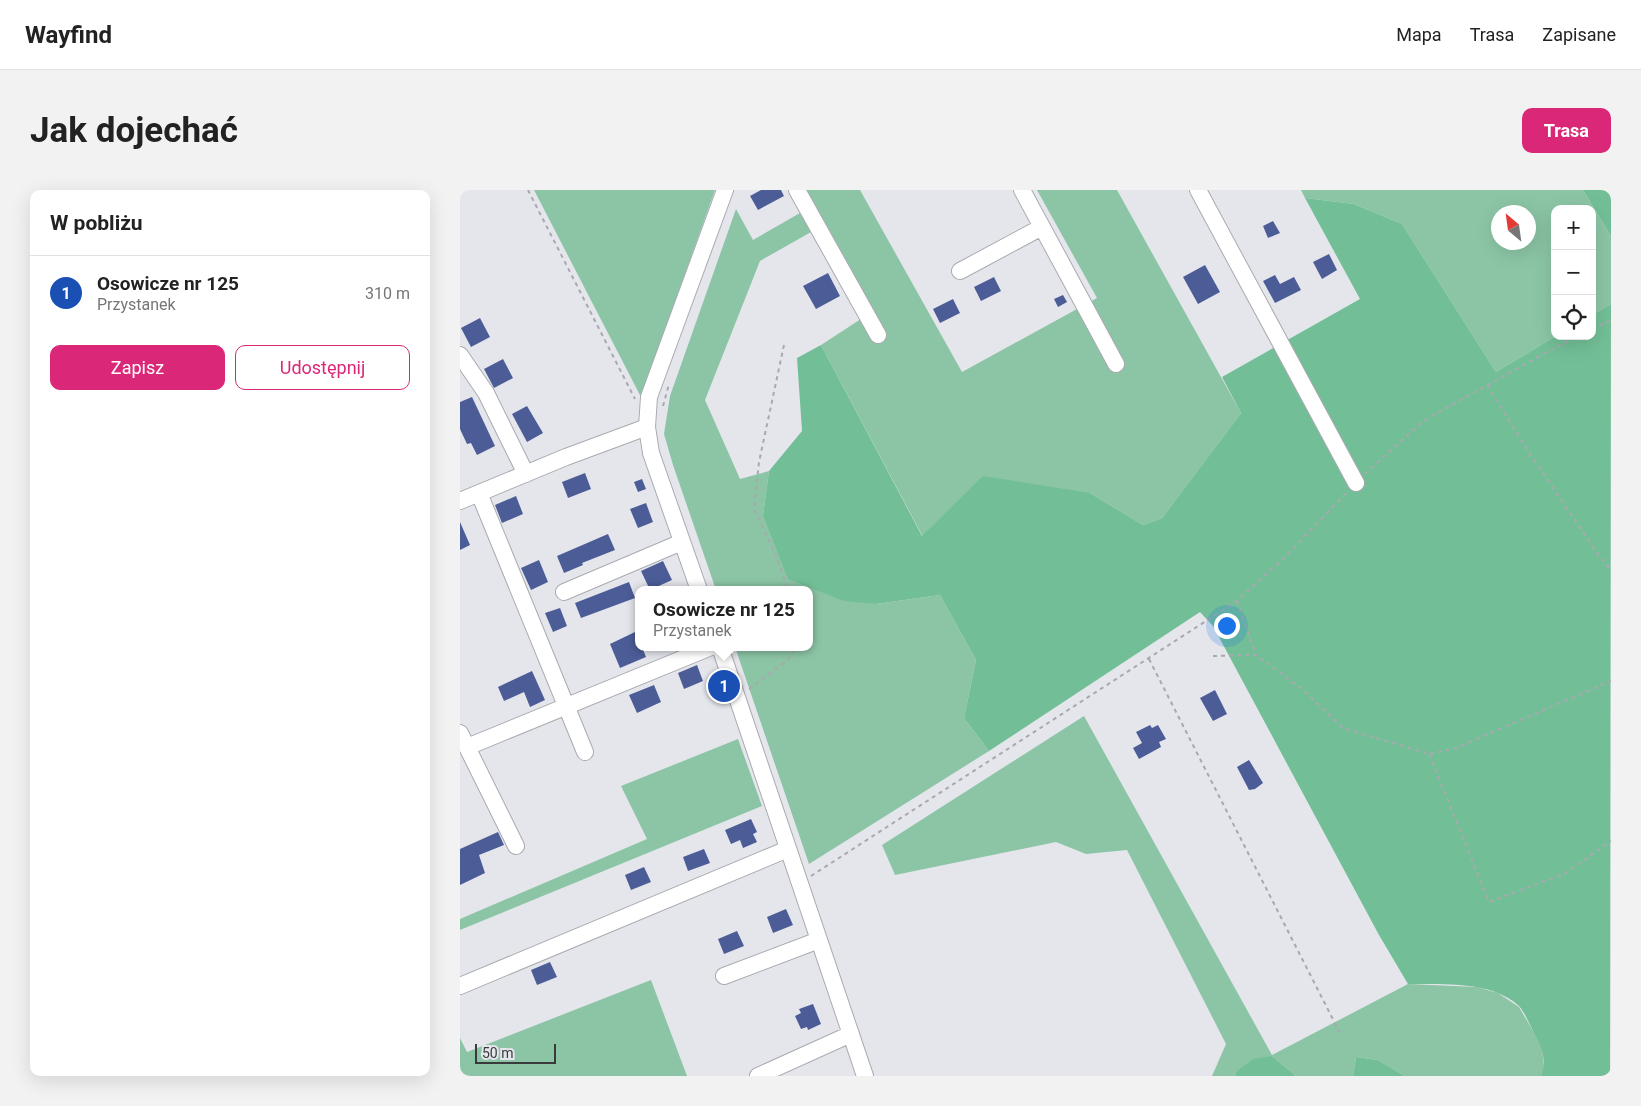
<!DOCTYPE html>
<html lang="pl">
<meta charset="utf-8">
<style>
body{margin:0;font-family:Roboto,sans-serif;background:#f2f2f2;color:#222}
.controls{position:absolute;right:15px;top:15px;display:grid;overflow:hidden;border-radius:10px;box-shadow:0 5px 20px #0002}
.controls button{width:45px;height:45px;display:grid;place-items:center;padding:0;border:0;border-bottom:1px solid #e0e0e0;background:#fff;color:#222;font:25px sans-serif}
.compass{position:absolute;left:1031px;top:15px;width:45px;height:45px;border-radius:50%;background:#fff;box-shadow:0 5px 20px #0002;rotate:331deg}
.scale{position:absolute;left:15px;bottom:12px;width:81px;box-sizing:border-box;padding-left:5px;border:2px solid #3a3a3d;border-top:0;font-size:14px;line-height:18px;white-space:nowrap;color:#3a3a3d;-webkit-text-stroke:4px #e4e6ec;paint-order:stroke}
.you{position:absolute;left:766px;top:435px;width:18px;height:18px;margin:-12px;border:4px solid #fff;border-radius:50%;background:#1a73e8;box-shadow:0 0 0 8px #1a73e833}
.badge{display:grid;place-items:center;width:32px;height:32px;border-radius:50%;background:#db2777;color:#fff;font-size:16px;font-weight:700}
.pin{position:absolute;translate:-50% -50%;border:2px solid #fff;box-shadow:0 1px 5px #0006}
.popup{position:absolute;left:175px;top:396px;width:178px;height:65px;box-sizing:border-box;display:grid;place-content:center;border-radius:10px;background:#fff;filter:drop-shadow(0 1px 4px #0005);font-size:16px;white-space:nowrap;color:#767676}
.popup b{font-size:19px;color:#222}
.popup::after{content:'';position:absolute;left:50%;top:100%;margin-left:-10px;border:10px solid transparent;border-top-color:#fff}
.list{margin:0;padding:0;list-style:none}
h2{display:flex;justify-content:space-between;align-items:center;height:65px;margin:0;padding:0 20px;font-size:21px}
h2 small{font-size:16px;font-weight:400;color:#767676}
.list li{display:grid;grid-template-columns:32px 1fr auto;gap:15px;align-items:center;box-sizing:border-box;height:75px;padding:0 20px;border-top:1px solid #e0e0e0}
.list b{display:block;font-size:19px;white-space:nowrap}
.list p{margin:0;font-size:16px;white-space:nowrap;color:#767676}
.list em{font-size:16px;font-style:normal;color:#767676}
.actions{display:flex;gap:10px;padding:15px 20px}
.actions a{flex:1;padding:11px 0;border:1px solid #db2777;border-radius:10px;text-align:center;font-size:18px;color:#db2777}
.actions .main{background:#db2777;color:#fff}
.icon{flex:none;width:28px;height:28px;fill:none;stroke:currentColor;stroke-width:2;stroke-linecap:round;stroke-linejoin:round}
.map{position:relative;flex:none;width:1151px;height:886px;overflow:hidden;border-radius:10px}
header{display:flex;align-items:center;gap:30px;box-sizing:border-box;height:70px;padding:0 25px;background:#fff;border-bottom:1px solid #e0e0e0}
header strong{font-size:24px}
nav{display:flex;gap:28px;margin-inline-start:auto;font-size:18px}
.intro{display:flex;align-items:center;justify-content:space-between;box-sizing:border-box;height:120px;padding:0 30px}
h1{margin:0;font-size:35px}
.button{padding:12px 22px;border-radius:10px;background:#db2777;color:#fff;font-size:18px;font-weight:700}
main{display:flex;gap:30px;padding:0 30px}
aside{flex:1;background:#fff;border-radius:10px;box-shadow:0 5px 20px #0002}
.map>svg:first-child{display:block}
.green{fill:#8cc5a6;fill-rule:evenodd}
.forest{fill:#72bf97}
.building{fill:#4c5c97}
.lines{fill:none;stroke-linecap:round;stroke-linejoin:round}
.minor-casing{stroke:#a9abb0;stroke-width:18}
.path{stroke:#a8a9ae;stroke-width:2;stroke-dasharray:4 4;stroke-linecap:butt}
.minor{stroke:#fff;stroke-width:16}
</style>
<header>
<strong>Wayfind</strong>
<nav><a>Mapa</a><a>Trasa</a><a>Zapisane</a></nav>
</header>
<div class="intro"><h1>Jak dojechać</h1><a class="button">Trasa</a></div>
<main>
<aside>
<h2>W pobliżu<small></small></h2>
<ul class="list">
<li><span class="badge" style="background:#1a4fb4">1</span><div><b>Osowicze nr 125</b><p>Przystanek</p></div><em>310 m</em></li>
</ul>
<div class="actions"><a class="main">Zapisz</a><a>Udostępnij</a></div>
</aside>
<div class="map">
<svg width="1151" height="886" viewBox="0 0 1151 886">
<rect width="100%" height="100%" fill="#e4e6ec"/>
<path class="green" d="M74,0H255L181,207Z
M346,0H400L502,182L637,108L577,0H657L781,223L702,328L683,335L630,303L463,347L361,155L407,125L358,38L300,71L245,210L280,289L309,281L303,325L416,414L480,405L516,470L504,528L529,561L349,674L275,457H349V400H256L213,275L204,244L210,206L276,19L293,50L354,15Z
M841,0H1123L1151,46V114L1132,125V19H1095V146H1096L1036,182L942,34L894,14L845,8ZM1038,22H1068V52H1038Z
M624,526L812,865L948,794L1017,797L1038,803L1059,817L1082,856L1084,879L1081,886H945L918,870L896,867L893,886H836L812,866L776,882L775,886H752L766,854L667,660L626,664L596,652L435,685L422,655Z
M278,549L302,616L0,740V729L187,649L161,596Z
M191,790L227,886H0V848L7,862Z"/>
<path class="forest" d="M1123,0H1151V46Z
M845,8L894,14L942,34L1036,182L1096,146H1132V125L1151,114L1150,886H1081C1087,871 1082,856 1074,843C1070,835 1065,823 1059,816C1031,790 983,795 948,794L919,745L753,436L740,422L529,561L504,528L516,470L480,405L416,414L384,411L328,389L303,325L309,281L342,241L337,168L361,155L462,346L523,286L630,303L683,335L702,328L781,223L762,187L900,109Z
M812,866L836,886H775L776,882L793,869Z
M896,867L918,870L945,886H893Z"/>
<path class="building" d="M301,0H321L324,6L298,20L290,6Z
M813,31L820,43L808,48L803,36Z
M869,64L877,80L862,89L853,72Z
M745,75L760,102L738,114L723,87Z
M368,83L380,106L356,119L343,96Z
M815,85L820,94L834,87L841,100L815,113L803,91Z
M534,87L541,101L521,111L514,97Z
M603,105L607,112L598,117L594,109Z
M493,109L500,123L480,133L473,119Z
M20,128L30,147L11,157L1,138Z
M43,169L53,188L34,198L24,179Z
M12,207L35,256L17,265L11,253L7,254L0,239V212Z
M67,216L83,243L67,252L52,224Z
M125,283L131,299L108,308L102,292Z
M182,289L186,299L178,302L174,292Z
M56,306L63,324L42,333L35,315Z
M186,313L193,332L178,338L170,319Z
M0,332L10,355L0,360Z
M148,344L155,360L122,373L123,375L104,383L97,366Z
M79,370L88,392L71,400L61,378Z
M203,371L212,390L190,400L181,381Z
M169,392L175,408L121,428L115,413Z
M100,418L107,436L93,442L85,423Z
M175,442L179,450V457H182L186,467L160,478L150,454Z
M237,475L243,491L224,499L218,483Z
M72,481L85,510L70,517L64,502L44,511L38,497Z
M194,495L201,512L177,523L169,505Z
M755,500L767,524L753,531L740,508Z
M690,535L692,538L698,535L706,549L699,552L701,557L679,569L673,558L682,553L676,542Z
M789,570L803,593L795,599L789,600L777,577Z
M291,629L297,642L293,644L297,652L283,658L280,650L271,654L265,640Z
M38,642L44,655L19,665L25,683L0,695V659Z
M244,659L250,673L228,681L223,667Z
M184,677L191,692L171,700L165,685Z
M326,719L333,735L313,743L307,727Z
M277,741L284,756L264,764L258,749Z
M90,772L97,787L77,795L71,780Z
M353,814L361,834L348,840L347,837L341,839L335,826L341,823L339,819Z"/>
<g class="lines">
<defs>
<path id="minor" d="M337,0L418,145
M562,0L656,174
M738,0L896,293
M500,81L582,37
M0,165L26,203L66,284
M19,303L125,562
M0,311L106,267L187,237
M239,400L191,263L187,237L189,207L265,0
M104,402L222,352
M260,457L405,886
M0,543L7,557L251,457
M7,557L56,656
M264,786L359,750
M0,796L328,659
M298,886L391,844"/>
</defs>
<use href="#minor" class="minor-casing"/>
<path class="path" d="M68,0L175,209
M1132,139L1151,130
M324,155L299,272L294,319L316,365L328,400
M1027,195L1068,261L1137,363L1151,380
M203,216L209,194
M905,284L963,231L1087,162L1118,146
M777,411L796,465
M753,466L796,465L841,498L883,538L969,564L996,558L1151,491
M689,469L881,845
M289,499L329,469L336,457
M969,564L1029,712L1104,684L1151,651
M351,686L777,411L827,365L886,303"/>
<use href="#minor" class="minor"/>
</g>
</svg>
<div class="controls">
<button>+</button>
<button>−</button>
<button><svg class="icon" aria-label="locate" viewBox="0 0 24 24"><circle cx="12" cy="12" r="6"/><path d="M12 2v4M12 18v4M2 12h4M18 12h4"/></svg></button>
</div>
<svg class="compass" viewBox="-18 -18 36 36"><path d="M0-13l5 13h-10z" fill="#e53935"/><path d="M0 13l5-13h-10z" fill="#767676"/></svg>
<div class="scale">50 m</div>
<div class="you"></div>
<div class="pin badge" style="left:264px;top:496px;background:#1a4fb4">1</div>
<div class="popup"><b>Osowicze nr 125</b>Przystanek</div>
</div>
</main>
